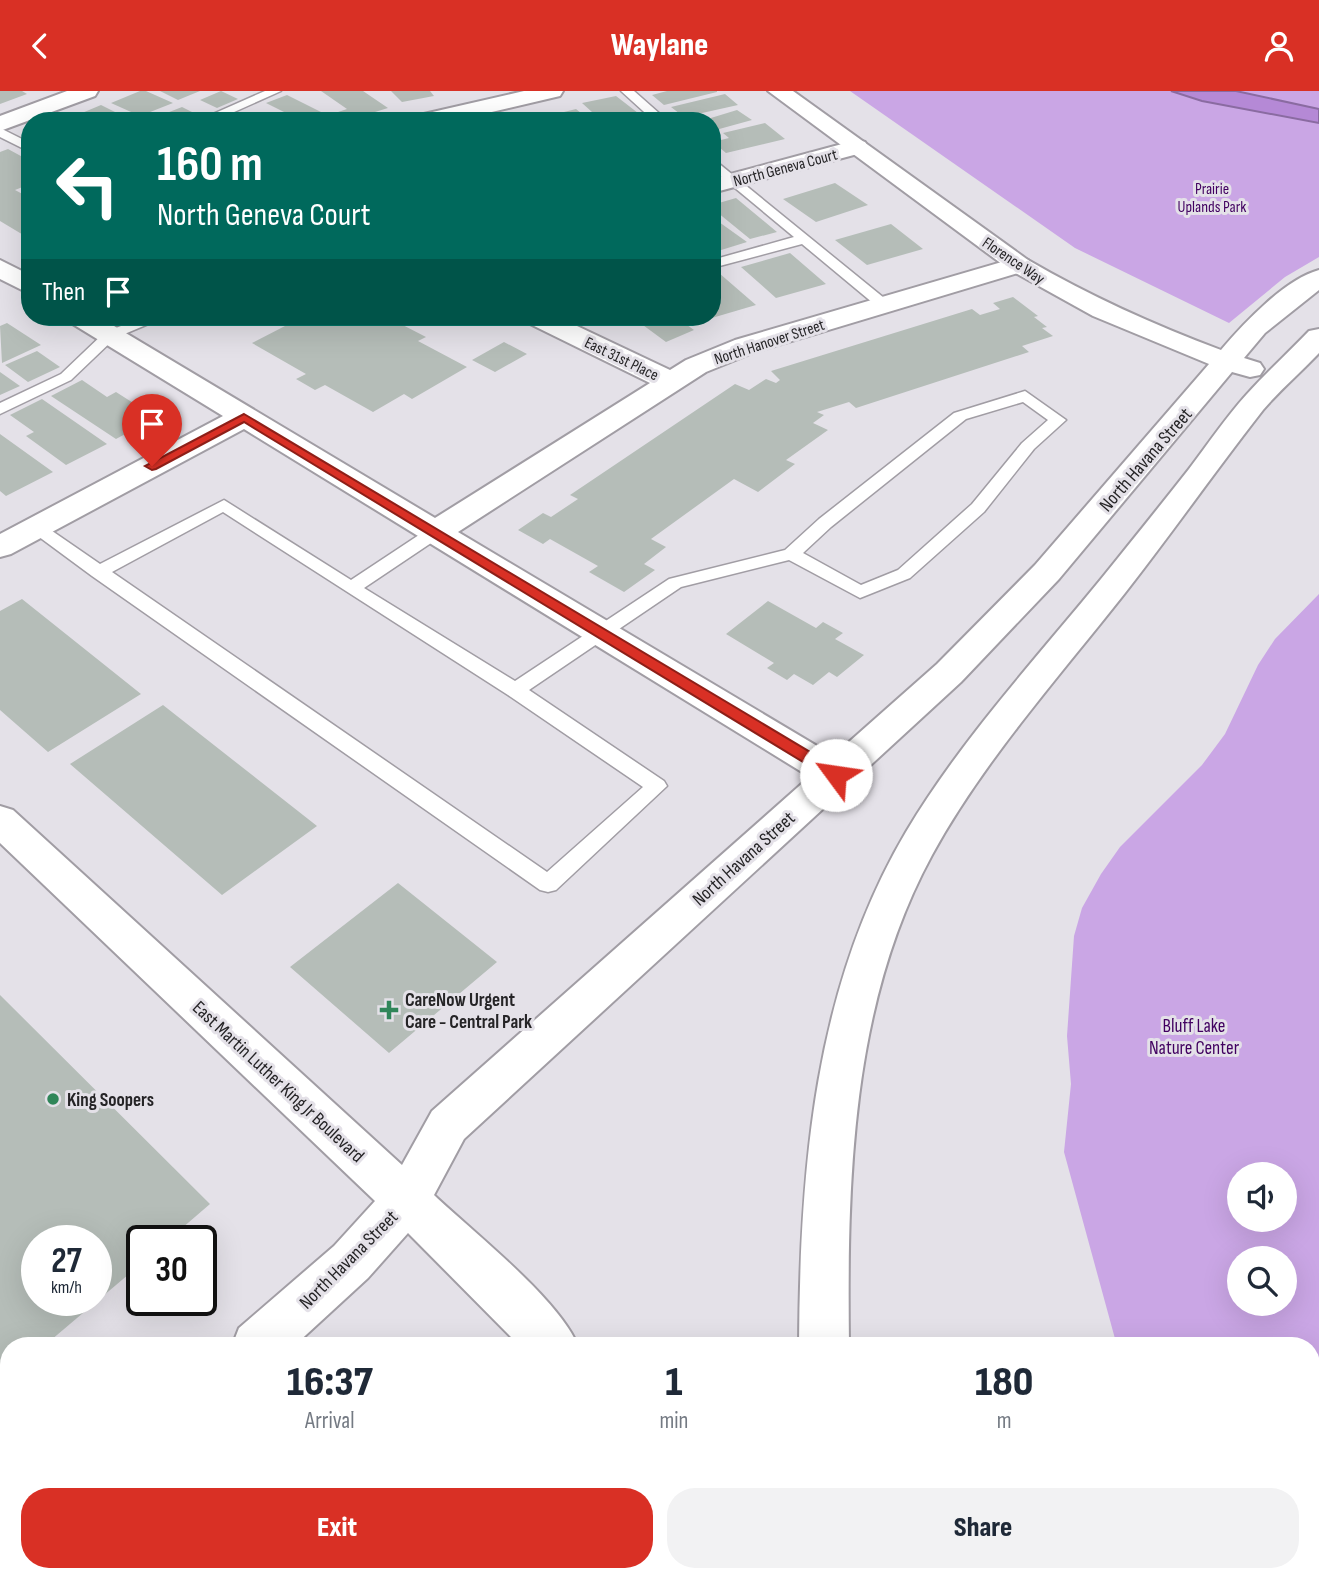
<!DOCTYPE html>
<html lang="en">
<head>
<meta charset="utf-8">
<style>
	:root { --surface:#fff; --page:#f2f2f3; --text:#1f2937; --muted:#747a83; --accent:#d93025 }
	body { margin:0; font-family:"Sofia Sans Condensed",sans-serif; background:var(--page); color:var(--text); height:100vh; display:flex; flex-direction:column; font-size:26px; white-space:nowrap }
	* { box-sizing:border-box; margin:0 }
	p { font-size:23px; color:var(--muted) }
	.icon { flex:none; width:38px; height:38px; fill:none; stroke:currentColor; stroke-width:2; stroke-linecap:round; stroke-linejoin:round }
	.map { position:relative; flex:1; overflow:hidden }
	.sheet { position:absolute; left:0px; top:1246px; width:1320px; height:245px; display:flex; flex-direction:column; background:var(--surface); border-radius:28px 28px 0 0; box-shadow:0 7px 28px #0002 }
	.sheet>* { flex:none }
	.banner { position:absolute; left:21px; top:21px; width:700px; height:214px; border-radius:28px; box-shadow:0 7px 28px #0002; background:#00695c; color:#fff; overflow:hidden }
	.controls { position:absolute; left:1227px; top:1071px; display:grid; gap:14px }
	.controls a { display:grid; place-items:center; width:70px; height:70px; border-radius:50%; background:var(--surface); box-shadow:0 7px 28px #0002; font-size:35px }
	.speed { position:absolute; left:21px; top:1134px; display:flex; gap:14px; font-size:35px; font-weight:700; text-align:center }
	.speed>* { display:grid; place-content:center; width:91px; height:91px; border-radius:50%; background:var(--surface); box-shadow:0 7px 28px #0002; line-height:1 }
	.speed small { font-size:18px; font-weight:400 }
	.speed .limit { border:4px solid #111; border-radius:10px; background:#fff; color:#111 }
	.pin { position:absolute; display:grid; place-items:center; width:60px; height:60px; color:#fff; margin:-72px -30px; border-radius:50% 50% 50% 0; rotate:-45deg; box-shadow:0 0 7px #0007 }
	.pin .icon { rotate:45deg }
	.me { position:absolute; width:77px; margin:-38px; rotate:301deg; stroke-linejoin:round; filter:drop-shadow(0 0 5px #0008) }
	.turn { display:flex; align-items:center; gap:24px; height:147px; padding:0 21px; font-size:32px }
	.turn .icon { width:91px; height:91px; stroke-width:2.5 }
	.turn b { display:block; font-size:49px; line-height:60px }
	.then { display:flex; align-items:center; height:66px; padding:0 21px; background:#0003; gap:14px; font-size:26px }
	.eta { display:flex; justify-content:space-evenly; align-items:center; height:119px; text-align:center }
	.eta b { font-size:42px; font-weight:800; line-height:49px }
	.button { display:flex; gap:14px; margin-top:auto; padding:14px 21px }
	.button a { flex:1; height:80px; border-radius:28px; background:var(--accent); color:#fff; font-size:28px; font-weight:800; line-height:80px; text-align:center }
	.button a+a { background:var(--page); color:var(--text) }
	header { display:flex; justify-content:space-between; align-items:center; height:91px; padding:0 21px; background:var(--accent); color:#fff; font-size:32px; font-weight:800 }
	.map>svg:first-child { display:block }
</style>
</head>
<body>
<header><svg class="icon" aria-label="back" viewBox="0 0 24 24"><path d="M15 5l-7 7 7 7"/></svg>Waylane<svg class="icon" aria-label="person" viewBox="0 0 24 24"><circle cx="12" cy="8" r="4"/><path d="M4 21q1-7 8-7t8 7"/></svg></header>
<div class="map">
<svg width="1319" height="1491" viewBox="0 0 1319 1491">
	<rect width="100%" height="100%" fill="#e4e1e8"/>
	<path fill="#caa6e5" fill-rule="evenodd" d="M850,0H1319V166L1285,186L1229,232L1075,157Z
		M1319,503V1491H1181L1179,1482H1311V1255H1117L1064,1061L1071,993L1067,945L1074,845L1082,817L1101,783L1120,756L1202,674L1225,643L1258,574L1275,548ZM1239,1083H1284V1129H1239ZM1239,1167H1284V1213H1239Z"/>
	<path fill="#b589d6" stroke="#8a6ba1" stroke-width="2" d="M1171,0H1236L1319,18V32L1202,10Z"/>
	<path fill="#b5bdb8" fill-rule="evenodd" d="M0,0H22L27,3L0,13Z
		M140,0H146L173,12L140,25L111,12Z
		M160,0H200L178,9Z
		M221,0L238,8L217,17L200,9Z
		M321,0H363L388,17L349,29L338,21L347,18Z
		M391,0H430L434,5L402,11Z
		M667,0H717V1L664,14L652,4Z
		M725,3L738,14L684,26L671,16Z
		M287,4L339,30H273L288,23L266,12Z
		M616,5L638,22L629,24L635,30H602L582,12Z
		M101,14L133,30H76L70,27Z
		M182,16L198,24L184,30H169L159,25Z
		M576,18L591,30H554L548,25Z
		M737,19L752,29L712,40V30H701Z
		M527,23L534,30H502L501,29Z
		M765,32L785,48L726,62L713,51L729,47L723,42Z
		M8,58L30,70V93L15,99L30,107V148L0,130V61Z
		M835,92L868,114L816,131L783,108Z
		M736,107L777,141L750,148L712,117V114Z
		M712,126L747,151L718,160L712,156Z
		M891,133L923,158L867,174L835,149Z
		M790,162L826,193L776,207L741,176Z
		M719,182L756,214L705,229L701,226H712V184Z
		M1013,206L1038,225L1034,226L1047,236L1042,237L1053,245L1022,255L1029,261L856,317L849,311L817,321L824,324L813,332L828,339L786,369L795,373L758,401L734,388L651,448L666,456L644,473L655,479L624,501L589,481L598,475L550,448L543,453L518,439L543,422L551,426L578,408L570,404L735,293L749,299L766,288L776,292L780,289L771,280L972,218L980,224L1000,218L993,212Z
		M289,226H370L385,234L393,229L426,246L418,250L467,276L412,308L404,303L373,321L325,294L315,299L296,288L306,283L252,252L285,235L278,231Z
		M632,226H676L694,239L666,251Z
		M7,232L41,254L2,272L0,235Z
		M504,251L527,263L495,281L472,269Z
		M37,260L60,276L28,291L5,274Z
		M0,281L20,295L0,304Z
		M82,289L107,306L116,301L149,322L133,330L140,335L116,348L51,305Z
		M42,308L107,353L66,374L26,345L34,341L10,324Z
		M0,343L53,381L6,405L0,400Z
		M22,508L141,603L48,661L0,619V520Z
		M768,510L816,537L823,531L843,542L835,548L864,564L837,586L829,581L813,594L794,583L787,589L767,577L774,572L726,543Z
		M163,614L317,735L222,804L70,673Z
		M398,792L497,871L389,962L290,876Z
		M0,904L210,1113L167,1150H142V1172L44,1255H9V1285L0,1293ZM37,1150H96V1209H37Z"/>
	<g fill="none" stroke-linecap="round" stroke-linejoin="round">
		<defs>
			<path id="lane" d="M265,0H281L214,30H197Z
				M621,0H634L668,30H654Z
				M0,37L30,52V61L0,46Z
				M712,67L889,211L891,214L889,217H879L802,153L712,177V169L794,146L712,78Z
				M145,226H165L115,247L71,289L0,323V312L61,283L105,241Z
				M1025,300L1066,329L1034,358L984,421L910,487L860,507L789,469L681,496L529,599L664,690L667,695L556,799L548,801L540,799L92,485L27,437L30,433H42L100,473L224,409L351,489L428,438H440L443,442L440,446L364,497L515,590L669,488L785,459L819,428L954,322ZM1023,311L1048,329L1022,352L972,413L898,479L861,494L803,462L831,436L966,328ZM223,421L508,604L643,696L547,781L112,481Z"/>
			<path id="street" d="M67,0H98L95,5L0,40V25Z
				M524,0H563L560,5L453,30H412L415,25Z
				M857,49L865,51L868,56L865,61L712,102V88Z
				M1019,166L1028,169L1032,174L1028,179L755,261L706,281L458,441L849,674L855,684L849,694L836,698L823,694L244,338L11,463L0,466V443L223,325L71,232L67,226H99L435,427L650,292L528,232L524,226H558L670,279L686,269L735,249Z
				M0,169L30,184V203L0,188Z"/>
			<path id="secondary" d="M768,0H793L1028,169C1090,205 1154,234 1221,259C1243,233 1285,188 1319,179V199L1265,242L1244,267L1260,272L1264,278L1260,284L1250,286L1232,281L1059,488L961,591L464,1048L434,1104C473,1141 559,1208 578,1255H520L408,1142L368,1187L294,1255H232L239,1237L334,1155L375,1110L0,752V715L13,719L402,1074L432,1020L937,573L1035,474L1209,273L1093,225L1010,179Z
				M1319,238V262C1301,281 1280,299 1263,319C1216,379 1172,442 1125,502C1059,586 984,669 932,764C851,912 847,1090 849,1255H799C800,1078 814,897 906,741C960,650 1034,570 1101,488C1130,452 1160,415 1189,378C1208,353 1226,326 1247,303C1267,281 1289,261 1309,240Z
				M9,1448V1482H33L30,1491H0V1451Z
				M688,1482H744L748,1491H691Z
				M821,1482H877L878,1491H822Z"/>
		</defs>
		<use href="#lane" stroke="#a19da4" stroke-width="3"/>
		<use href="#street" stroke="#a19da4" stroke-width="4"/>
		<use href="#secondary" stroke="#a19da4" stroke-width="4"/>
		<use href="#lane" fill="#fff" fill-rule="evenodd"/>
		<use href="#street" fill="#fff" fill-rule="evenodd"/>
		<use href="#secondary" fill="#fff" fill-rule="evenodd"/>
	</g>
	<path fill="#d93025" stroke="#8d1f18" stroke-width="2" d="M244,323L842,680L844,684L842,688H831L244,331L156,378L152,379L145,375Z"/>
	<g fill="#308659" stroke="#e4e1e8" stroke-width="2.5">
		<path d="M385.5 908.5h7v7h7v7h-7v7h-7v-7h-7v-7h7z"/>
		<circle cx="53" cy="1008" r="7"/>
	</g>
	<g text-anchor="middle" stroke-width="6" stroke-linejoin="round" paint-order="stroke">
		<g font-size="16" fill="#252426" stroke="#e4e1e8">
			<text transform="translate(785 76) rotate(-15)" y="6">North Geneva Court</text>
			<text transform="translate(1014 169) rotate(34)" y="6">Florence Way</text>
			<text transform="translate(769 250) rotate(-18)" y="6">North Hanover Street</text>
			<text transform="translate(622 267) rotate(26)" y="6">East 31st Place</text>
		</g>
		<g font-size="16" fill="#410060" stroke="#e4e1e8">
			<text x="1212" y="103">Prairie<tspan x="1212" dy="18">Uplands Park</tspan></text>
		</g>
		<g font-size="19" fill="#252426" stroke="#e4e1e8">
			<text transform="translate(1145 368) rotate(-49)" y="7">North Havana Street</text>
			<text transform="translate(743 767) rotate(-42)" y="7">North Havana Street</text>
			<text transform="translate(279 990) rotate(43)" y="7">East Martin Luther King Jr Boulevard</text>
			<text transform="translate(348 1168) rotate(-45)" y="7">North Havana Street</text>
		</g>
		<g font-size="19" font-weight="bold" fill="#252426" stroke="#e4e1e8" text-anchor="start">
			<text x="405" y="915">CareNow Urgent<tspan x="405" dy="22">Care - Central Park</tspan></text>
			<text x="67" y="1015">King Soopers</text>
		</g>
		<g font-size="19" fill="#410060" stroke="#e4e1e8">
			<text x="1194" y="941">Bluff Lake<tspan x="1194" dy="22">Nature Center</tspan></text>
		</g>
	</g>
</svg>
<div class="controls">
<a><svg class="icon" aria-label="sound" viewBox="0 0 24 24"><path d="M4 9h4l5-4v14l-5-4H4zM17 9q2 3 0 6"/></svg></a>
<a><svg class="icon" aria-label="search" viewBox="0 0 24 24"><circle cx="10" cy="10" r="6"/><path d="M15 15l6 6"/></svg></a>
</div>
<div class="speed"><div>27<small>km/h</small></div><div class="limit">30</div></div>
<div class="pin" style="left:152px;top:375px;background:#d93025"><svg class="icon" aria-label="arrive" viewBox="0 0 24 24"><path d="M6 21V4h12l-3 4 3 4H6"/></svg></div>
<svg class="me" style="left:836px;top:684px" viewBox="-20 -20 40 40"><circle r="19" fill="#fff"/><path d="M0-13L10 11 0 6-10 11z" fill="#d93025"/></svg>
<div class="banner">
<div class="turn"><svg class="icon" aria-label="left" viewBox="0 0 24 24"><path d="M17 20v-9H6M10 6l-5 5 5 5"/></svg><div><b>160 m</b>North Geneva Court</div></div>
<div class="then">Then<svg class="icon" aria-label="arrive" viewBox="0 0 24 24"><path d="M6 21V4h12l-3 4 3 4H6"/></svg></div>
</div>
<section class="sheet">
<div class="eta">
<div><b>16:37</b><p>Arrival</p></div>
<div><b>1</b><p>min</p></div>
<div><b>180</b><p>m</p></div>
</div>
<div class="button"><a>Exit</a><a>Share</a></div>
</section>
</div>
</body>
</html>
